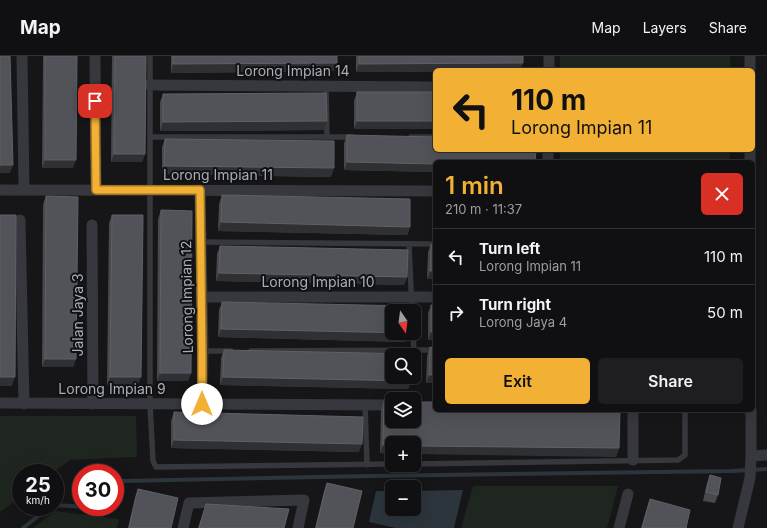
<!DOCTYPE html>
<html lang="en">
<head>
<meta charset="utf-8">
<style>
	:root { --surface:#101012; --page:#1e1e20; --text:#f1f3f6; --muted:#9c9d9f; --line:#303032; --accent:#f2b134 }
	body { margin:0; font-family:Inter,sans-serif; background:var(--page); color:var(--text); height:100vh; display:flex; flex-direction:column; font-size:15px; white-space:nowrap }
	* { box-sizing:border-box; margin:0 }
	p { font-size:13px; color:var(--muted) }
	.icon { flex:none; width:22px; height:22px; fill:none; stroke:currentColor; stroke-width:2; stroke-linecap:round; stroke-linejoin:round }
	.map { position:relative; flex:1; overflow:hidden }
	.drawer { position:absolute; left:433px; top:104px; width:322px; height:252px; display:flex; flex-direction:column; background:var(--surface); border-radius:6px; box-shadow:0 4px 16px #0002,0 0 0 1px var(--line) }
	.drawer>* { flex:none }
	.hud { position:absolute; left:433px; top:12px; width:322px; height:84px; border-radius:6px; box-shadow:0 4px 16px #0002,0 0 0 1px var(--line); background:#f2b134; color:#111; overflow:hidden }
	.needle { width:26px; rotate:166deg }
	.buttons { position:absolute; left:385px; top:248px; display:grid; gap:8px }
	.buttons a { display:grid; place-items:center; width:36px; height:36px; border-radius:6px; background:var(--surface); box-shadow:0 4px 16px #0002,0 0 0 1px var(--line); font-size:20px }
	.speed { position:absolute; left:12px; top:408px; display:flex; gap:8px; font-size:20px; font-weight:700; text-align:center }
	.speed>* { display:grid; place-content:center; width:52px; height:52px; border-radius:50%; background:var(--surface); box-shadow:0 4px 16px #0002,0 0 0 1px var(--line); line-height:1 }
	.speed small { font-size:10px; font-weight:400 }
	.speed .limit { border:6px solid #d22; background:#fff; color:#111 }
	.pin { position:absolute; display:grid; place-items:center; width:34px; height:34px; color:#fff; margin:-17px; border-radius:8px; box-shadow:0 2px 6px #0006 }
	.me { position:absolute; width:44px; margin:-22px; rotate:0deg; stroke-linejoin:round; filter:drop-shadow(0 0 3px #0008) }
	.turn { display:flex; align-items:center; gap:14px; height:84px; padding:0 12px; font-size:18px }
	.turn .icon { width:52px; height:52px; stroke-width:2.5 }
	.turn b { display:block; font-size:28px; line-height:34px }
	.round { display:grid; place-items:center; flex:none; width:42px; height:42px; border-radius:6px; background:var(--page) }
	.summary { display:flex; align-items:center; justify-content:space-between; height:68px; padding:0 12px }
	h1 { font-size:24px; font-weight:600; line-height:30px; color:var(--accent) }
	.cta { display:flex; gap:8px; margin-top:auto; padding:8px 12px }
	.cta a { flex:1; height:46px; border-radius:6px; background:var(--accent); color:#111; font-size:16px; font-weight:600; line-height:46px; text-align:center }
	.cta a+a { background:var(--page); color:var(--text) }
	ul { padding:0; list-style:none }
	li { display:flex; align-items:center; gap:12px; height:56px; padding:0 12px; border-top:1px solid var(--line) }
	li div { flex:1 }
	li b { display:block; font-size:15px }
	li em { font-style:normal }
	header { display:flex; align-items:center; gap:24px; box-sizing:border-box; height:56px; padding:0 20px; background:var(--surface); border-bottom:1px solid var(--line) }
	header strong { font-size:19px }
	nav { display:flex; gap:22px; margin-inline-start:auto; font-size:14px }
	.map>svg:first-child { display:block }
</style>
</head>
<body>
<header>
<strong>Map</strong>
<nav><a>Map</a><a>Layers</a><a>Share</a></nav>
</header>
<div class="map">
<svg width="767" height="472" viewBox="0 0 767 472">
	<rect width="100%" height="100%" fill="#161618"/>
	<path fill="#1e261f" d="M560,0H730V14H560Z
		M560,94H730V106H560Z
		M0,360H136L137,401L70,404L52,417H21V441L0,456Z
		M473,430H618L607,472H461Z
		M55,455L119,463L117,472H33Z"/>
	<path fill="#2c353c" d="M463,434L454,472H396L369,466L376,435H392V453H414V435Z"/>
	<g fill="none" stroke-linecap="round" stroke-linejoin="round">
		<path stroke="#2c353c" stroke-width="4" d="M115,429L123,425L370,420L732,415L767,413
			M55,449L86,451
			M23,472L42,457L51,451"/>
		<path stroke="#37383d" stroke-width="5.5" d="M150,0V348L153,405L156,411L392,408
			M326,30L327,81
			M150,81H353
			M411,81H435
			M201,186L435,188
			M409,188L412,255
			M413,277L415,318
			M203,295H231
			M251,295L435,294
			M365,349L367,409
			M414,408L678,404L685,399V354"/>
		<path stroke="#37383d" stroke-width="11" d="M22,0L24,134
			M95,0L96,134
			M750,0V14
			M549,14V0
			M150,29L435,31
			M750,94V106
			M548,106V94
			M0,134L435,135
			M200,134L203,295L202,348
			M20,164L24,348
			M92,169L93,348
			M202,241H435
			M0,347L392,349
			M751,400L767,399
			M633,404V354
			M183,472L189,447L304,444L298,472
			M619,472L628,438
			M738,472L750,422L751,400V354"/>
	</g>
	<path fill="#47494d" d="M43,0H77L73,112H42Z
		M112,0H146L145,98L142,106H111Z
		M171,0H337V7L334,15L171,17Z
		M356,0H523V7L520,14H435L356,16Z
		M357,36H435V73H354V45Z
		M163,38L324,74L160,75V46Z
		M347,79L435,106V116L344,114V87Z
		M165,83L331,121L162,118V91Z
		M222,139L410,171L407,179L218,175L219,148Z
		M46,140L76,303L73,311H42L43,148Z
		M435,147V177H433L434,150Z
		M161,154L191,317L188,325H157L158,163Z
		M112,159L138,329H107L109,167Z
		M431,188H435V223H427L428,196Z
		M220,190L407,221L404,229L216,225L217,198Z
		M222,246L406,286L218,281L219,254Z
		M431,249H435V284H428V257Z
		M430,291L435,327H426L427,300Z
		M224,294L411,325L408,333L220,329L221,302Z
		M384,345L619,392L616,401L392,387V398L380,397L381,353Z
		M174,356L359,396L171,392V365Z
		M710,419L718,439L715,447L703,445L707,427Z
		M327,427L353,472H315L324,435Z
		M138,433L171,472H128L135,441Z
		M650,443L686,472H641L647,452Z
		M206,448L284,472H198Z"/>
	<path fill="#2f3033" d="M337,7L334,15L171,17L173,8Z
		M523,7L520,14H435V16H356L359,8Z
		M327,65L324,74L160,75L163,66Z
		M357,65H435V73H354Z
		M114,98H145L142,106H111Z
		M45,104H76L73,112H42Z
		M347,106L435,108V116L344,114Z
		M0,109H13L10,117H0Z
		M164,110L334,112L331,121L162,118Z
		M221,166L410,171L407,179L218,175Z
		M435,172V177H433Z
		M430,215H435V223H427Z
		M219,217L407,221L404,229L216,225Z
		M221,273L409,277L406,286L218,281Z
		M431,276H435V284H428Z
		M45,303H76L73,311H42Z
		M160,317H191L188,325H157Z
		M429,319H435V327H426Z
		M0,321H15L12,330H0Z
		M110,321H141L138,329H107Z
		M223,321L411,325L408,333L220,329Z
		M174,384L362,388L359,396L171,392Z
		M383,389H392V398L380,397Z
		M414,390L619,392L616,401L414,398Z"/>
	<path fill="#525359" stroke="#5f6168" d="M0,0H10L13,109H0Z
		M45,0H77L76,104H45Z
		M115,0H146L145,98H114Z
		M173,0H337V7L173,8Z
		M359,0H523V7L359,8Z
		M357,36H435V65H357Z
		M326,37L327,65L163,66V38Z
		M347,79L435,81V94H536L535,106H435V108L347,106Z
		M165,83L334,85V112L164,110Z
		M222,139L410,143V171L221,166Z
		M46,140L78,141L76,303H45Z
		M161,154L192,155L191,317H160Z
		M0,159H16L15,321H0Z
		M112,159H143L141,321H110Z
		M431,188H435V215H430Z
		M220,190L408,194L407,221L219,217Z
		M222,246L410,250V255H392V277H409L221,273Z
		M431,249H435V276H431Z
		M430,291L435,292V319H429Z
		M224,294L412,298V299H392V321H412L411,325L223,321Z
		M384,345H392V365H414V346H435V354H620L619,392L414,390V387H392V389H383Z
		M174,356L363,361L362,388L174,384Z
		M710,419L721,422L718,439L706,436Z
		M327,427L362,435L353,472H316Z
		M138,433L178,442L171,472H129Z
		M650,443L690,454L686,472H642Z
		M206,448L289,453L284,472H199Z"/>
	<g fill="none" stroke-linecap="round" stroke-linejoin="round">
		<defs>
			<path id="route" d="M95,45L96,134H200L202,295V348"/>
		</defs>
		<use href="#route" stroke="#9d7322" stroke-width="10"/>
		<use href="#route" stroke="#f2b134" stroke-width="7"/>
	</g>
	<g text-anchor="middle" stroke-width="4" stroke-linejoin="round" paint-order="stroke">
		<g font-size="14" fill="#a8adb8" stroke="#111113">
			<text x="293" y="20">Lorong Impian 14</text>
			<text x="218" y="124">Lorong Impian 11</text>
			<text x="318" y="231">Lorong Impian 10</text>
			<text transform="translate(187 241) rotate(-91)" y="5">Lorong Impian 12</text>
			<text transform="translate(78 259) rotate(-90)" y="5">Jalan Jaya 3</text>
			<text x="112" y="338">Lorong Impian 9</text>
		</g>
	</g>
</svg>
<div class="buttons">
<a><svg class="needle" viewBox="-14 -14 28 28"><path d="M0-13l5 13h-10z" fill="#e53935"/><path d="M0 13l5-13h-10z" fill="#9c9d9f"/></svg></a>
<a><svg class="icon" aria-label="search" viewBox="0 0 24 24"><circle cx="10" cy="10" r="6"/><path d="M15 15l6 6"/></svg></a>
<a><svg class="icon" aria-label="layers" viewBox="0 0 24 24"><path d="M12 4l9 5-9 5-9-5zM3 14l9 5 9-5"/></svg></a>
<a>+</a>
<a>−</a>
</div>
<div class="speed"><div>25<small>km/h</small></div><div class="limit">30</div></div>
<div class="pin" style="left:95px;top:45px;background:#d93025"><svg class="icon" aria-label="arrive" viewBox="0 0 24 24"><path d="M6 21V4h12l-3 4 3 4H6"/></svg></div>
<svg class="me" style="left:202px;top:348px" viewBox="-20 -20 40 40"><circle r="19" fill="#fff"/><path d="M0-13L10 11 0 6-10 11z" fill="#f2b134"/></svg>
<div class="hud">
<div class="turn"><svg class="icon" aria-label="left" viewBox="0 0 24 24"><path d="M17 20v-9H6M10 6l-5 5 5 5"/></svg><div><b>110 m</b>Lorong Impian 11</div></div>
</div>
<section class="drawer">
<div class="summary"><div><h1>1 min</h1><p>210 m · 11:37</p></div><a class="round" style="background:#d93025;color:#fff"><svg class="icon" aria-label="close" viewBox="0 0 24 24"><path d="M6 6l12 12M18 6L6 18"/></svg></a></div>
<ul>
<li><svg class="icon" aria-label="left" viewBox="0 0 24 24"><path d="M17 20v-9H6M10 6l-5 5 5 5"/></svg><div><b>Turn left</b><p>Lorong Impian 11</p></div><em>110 m</em></li>
<li><svg class="icon" aria-label="right" viewBox="0 0 24 24"><path d="M7 20v-9h11M14 6l5 5-5 5"/></svg><div><b>Turn right</b><p>Lorong Jaya 4</p></div><em>50 m</em></li>
</ul>
<div class="cta"><a>Exit</a><a>Share</a></div>
</section>
</div>
</body>
</html>
